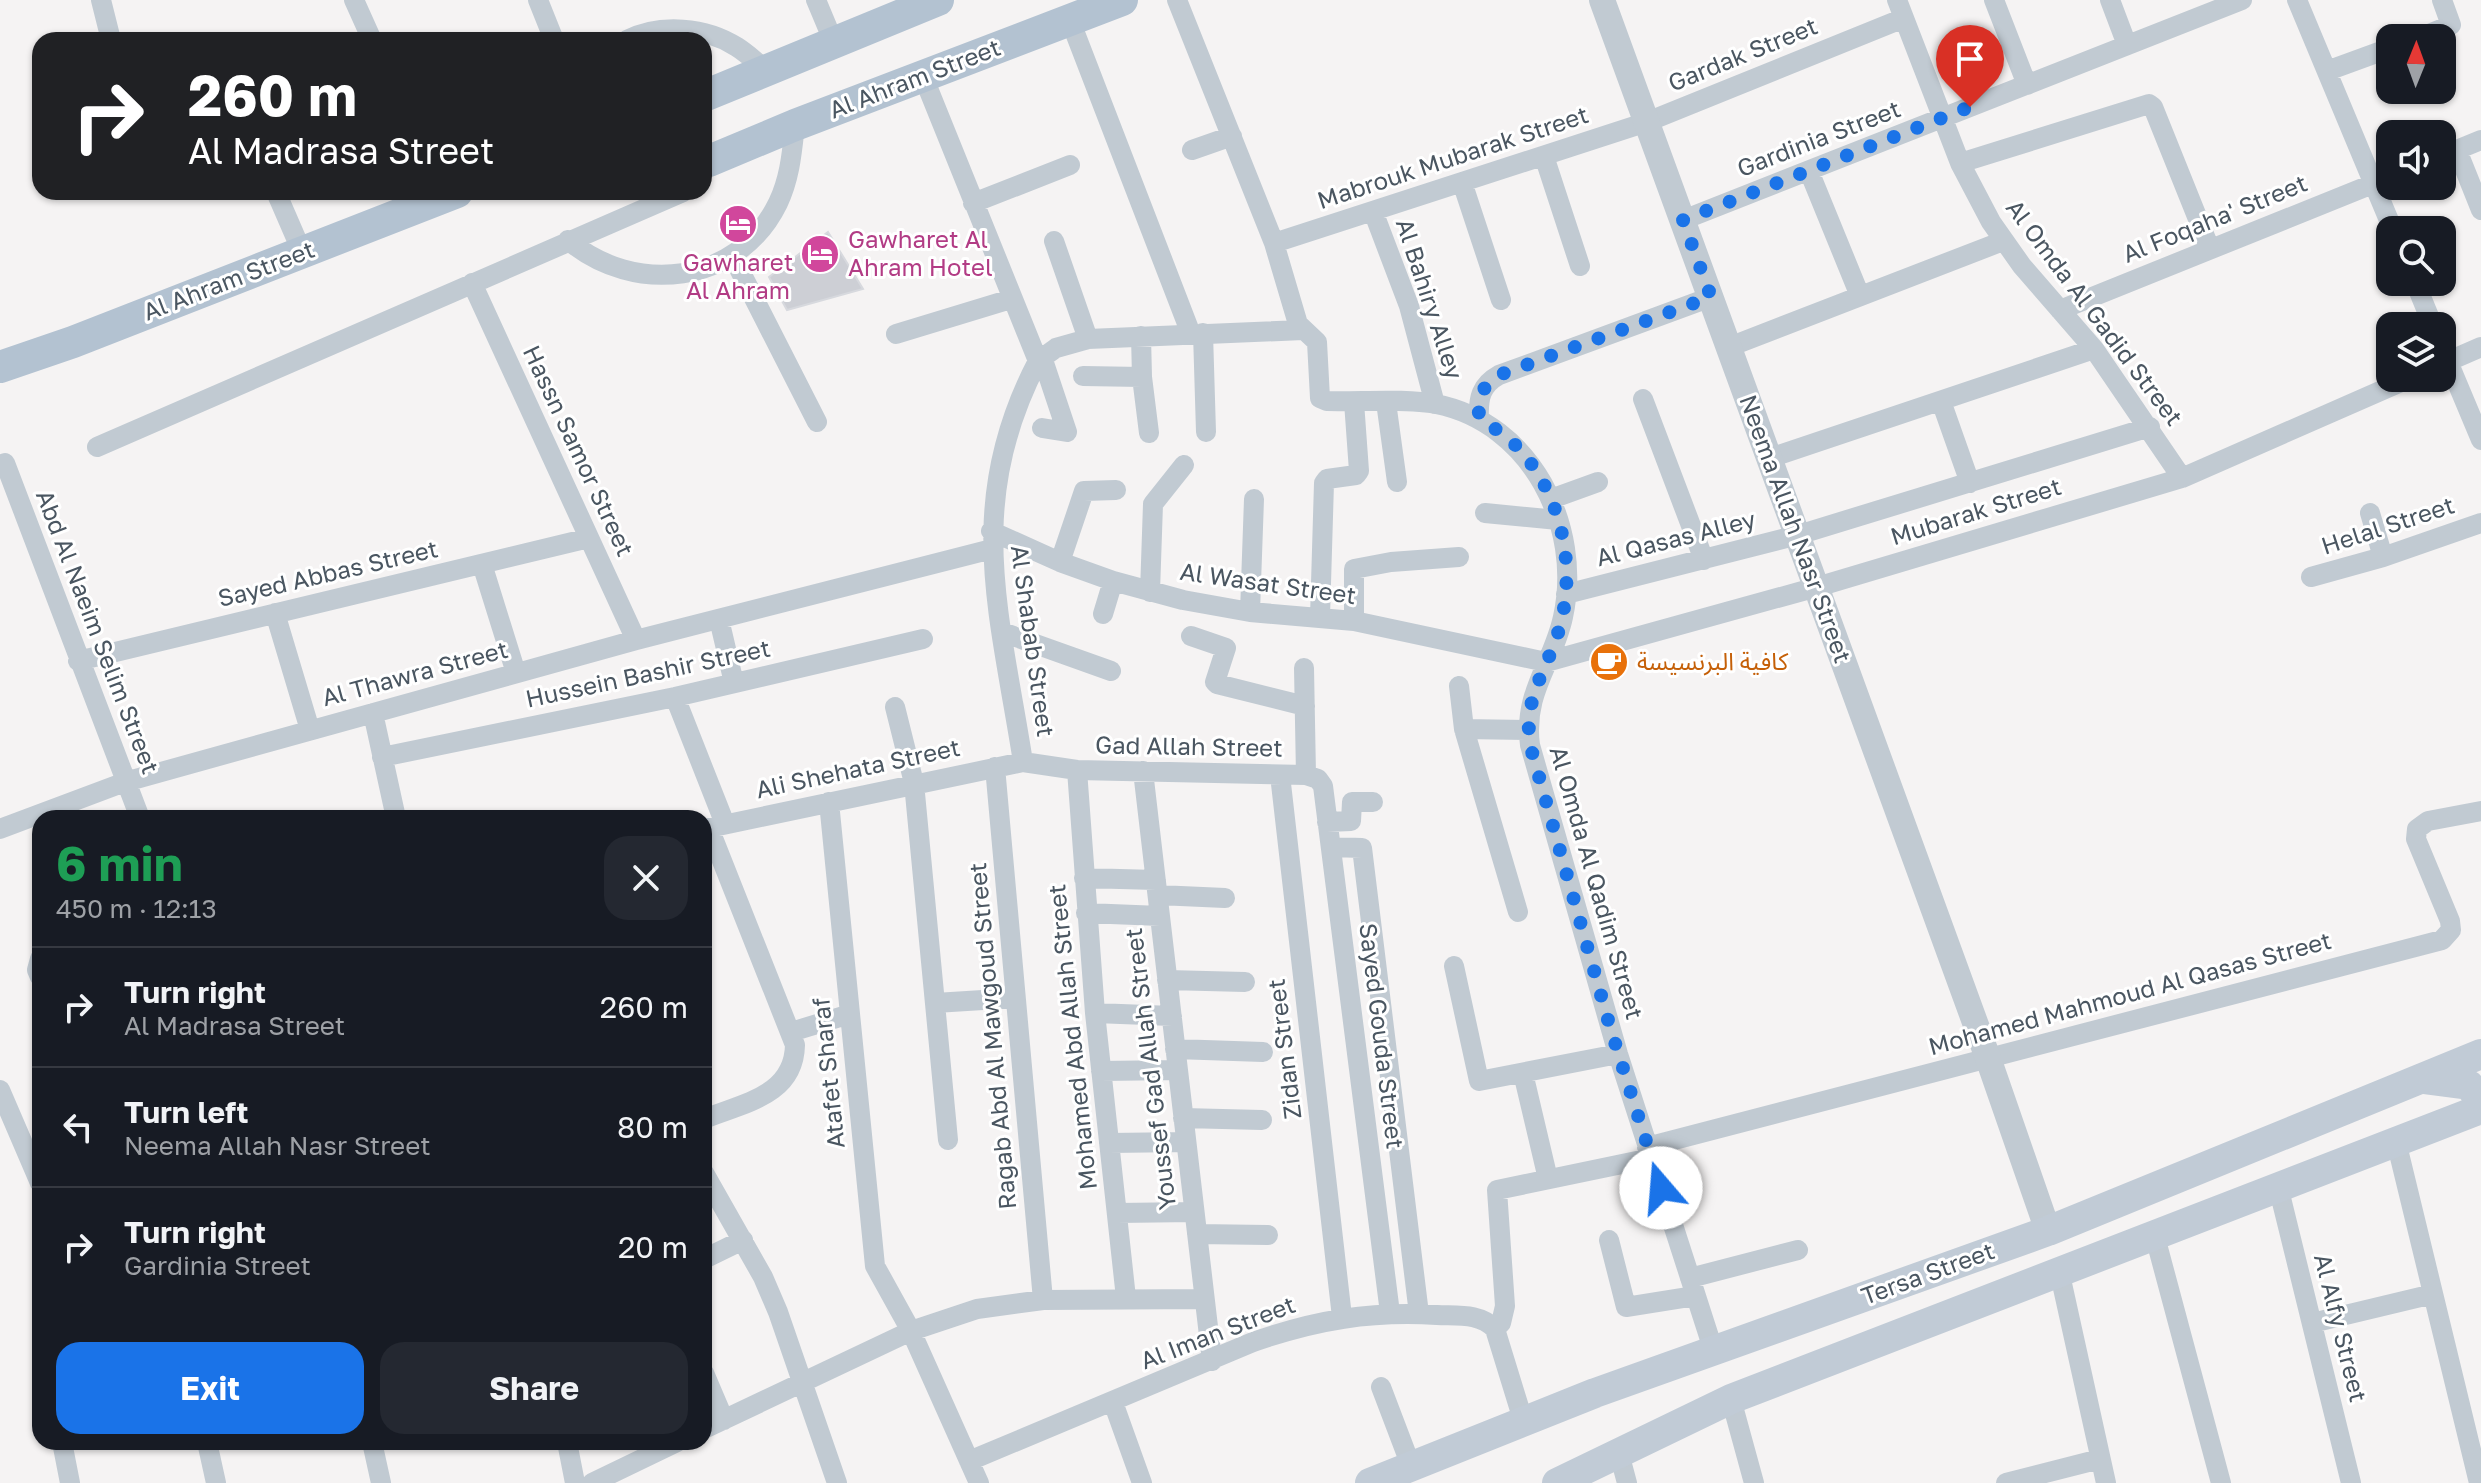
<!DOCTYPE html>
<html lang="en">
<head>
<meta charset="utf-8">
<style>
	:root { --surface:#171b24; --page:#242831; --text:#f1f3f6; --muted:#9ea1a6; --line:#363941; --accent:#1a73e8 }
	body { margin:0; font-family:"Golos Text","Noto Sans Arabic",sans-serif; background:var(--page); color:var(--text); height:100vh; display:flex; flex-direction:column; font-size:30px; white-space:nowrap }
	* { box-sizing:border-box; margin:0 }
	p { font-size:26px; color:var(--muted) }
	.icon { flex:none; width:44px; height:44px; fill:none; stroke:currentColor; stroke-width:2; stroke-linecap:round; stroke-linejoin:round }
	.map { position:relative; flex:1; overflow:hidden }
	.drawer { position:absolute; left:32px; top:810px; width:680px; height:640px; display:flex; flex-direction:column; background:var(--surface); border-radius:24px; box-shadow:0 2px 6px #0004 }
	.drawer>* { flex:none }
	.top-card { position:absolute; left:32px; top:32px; width:680px; height:168px; border-radius:24px; box-shadow:0 2px 6px #0004; background:#202124; color:#fff; overflow:hidden }
	.needle { width:52px; rotate:1deg }
	.fabs { position:absolute; left:2376px; top:24px; display:grid; gap:16px }
	.fabs a { display:grid; place-items:center; width:80px; height:80px; border-radius:16px; background:var(--surface); box-shadow:0 2px 6px #0004; font-size:40px }
	.pin { position:absolute; display:grid; place-items:center; width:68px; height:68px; color:#fff; margin:-82px -34px; border-radius:50% 50% 50% 0; rotate:-45deg; box-shadow:0 0 8px #0007 }
	.pin .icon { rotate:45deg }
	.me { position:absolute; width:88px; margin:-44px; rotate:342deg; stroke-linejoin:round; filter:drop-shadow(0 0 6px #0008) }
	.turn { display:flex; align-items:center; gap:28px; height:168px; padding:0 24px; font-size:36px }
	.turn .icon { width:104px; height:104px; stroke-width:2.5 }
	.turn b { display:block; font-size:56px; line-height:68px }
	.round { display:grid; place-items:center; flex:none; width:84px; height:84px; border-radius:24px; background:var(--page) }
	.headline { display:flex; align-items:center; justify-content:space-between; height:136px; padding:0 24px }
	h1 { font-size:48px; font-weight:700; line-height:60px; color:#1e9e55 }
	.primary-button { display:flex; gap:16px; margin-top:auto; padding:16px 24px }
	.primary-button a { flex:1; height:92px; border-radius:24px; background:var(--accent); color:#fff; font-size:32px; font-weight:700; line-height:92px; text-align:center }
	.primary-button a+a { background:var(--page); color:var(--text) }
	ul { padding:0; list-style:none }
	li { display:flex; align-items:center; gap:24px; height:120px; padding:0 24px; border-top:2px solid var(--line) }
	li div { flex:1 }
	li b { display:block; font-size:30px }
	li em { font-style:normal }
	.map>svg:first-child { display:block }
</style>
</head>
<body>
<div class="map">
<svg width="2481" height="1483" viewBox="0 0 2481 1483">
	<rect width="100%" height="100%" fill="#f5f3f3"/>
	<path fill="#cdcfd5" stroke="#d7d9de" stroke-width="2" d="M828,232L863,289L787,310L769,277Z"/>
	<g fill="none" stroke-linecap="round" stroke-linejoin="round">
		<path stroke="#c1cad2" stroke-width="20" d="M101,0L111,40
			M354,0L372,40
			M538,0L554,40
			M816,0L834,43
			M1177,0L1274,243L1298,324L1317,342L1320,398L1327,401C1359,402 1405,398 1436,404C1531,423 1583,526 1563,617C1553,664 1523,692 1530,745L1618,1054L1714,1352
			M1897,0L1960,163L1991,222L2022,266L2094,349L2182,478
			M1994,0L2027,85
			M2110,0L2127,45
			M2297,0L2393,230
			M1070,20L1191,334
			M2419,38L2451,25L2442,0
			M627,40C660,23 706,27 737,47C748,54 757,63 768,71
			M2327,71L2390,48
			M923,76L1038,361C963,503 1000,614 1023,762
			M1192,150L1232,136
			M2457,150L2481,210
			M1544,156L1580,266
			M2442,156L2481,140
			M1960,163L2149,104L2153,107L2210,249
			M1809,171L1860,296
			M1462,182L1501,300
			M276,192L302,252
			M973,203L1070,165
			M1373,211L1409,306L1435,404
			M1683,220L2242,0
			M568,240C634,296 738,285 778,203C790,178 792,152 795,125
			M1054,241L1088,339
			M1274,243L1647,122L1904,18
			M732,255L817,422
			M2415,282L2433,326
			M472,283L636,640
			M2060,310L2390,177
			M1203,333L1206,432
			M896,334L1011,299
			M1141,336L1142,377L1149,433
			M1729,347L2003,241
			M2442,347L2481,440
			M1042,357L1067,432L1042,428
			M1038,361L1056,348L1088,339L1303,330
			M2442,364L2481,347
			M1083,376L1142,377
			M1643,399L1704,560
			M1941,401L1970,483
			M1386,402L1397,482
			M1479,418C1478,398 1481,385 1499,375L1711,297
			M97,447L683,192
			M1770,458L2094,349
			M5,463L140,818
			M1551,499L1598,482
			M1485,513L1558,520
			M2370,513L2383,557
			M991,531L1060,562L1113,581L1183,600L1250,612L1354,621L1546,662L1817,587L2182,478L2410,378
			M1060,562L1084,491L1116,490
			M482,564L516,673
			M2311,577L2383,557L2481,523
			M1150,592L1153,504L1184,465
			M1566,594L1798,535L2150,427
			M1250,612L1254,499
			M275,613L310,730
			M1103,614L1113,581
			M1320,617L1324,483L1327,479L1356,475L1359,471L1354,402
			M719,619L734,683
			M1354,621V569L1391,562L1459,557
			M1002,632L1111,671
			M1191,636L1226,648L1215,682L1217,684L1305,706
			M78,661L589,538
			M1304,668L1306,775
			M1459,686L1464,729L1518,912
			M675,697L725,824
			M895,707L914,783L948,1140
			M373,713L396,818
			M1464,729L1528,730
			M382,757L675,697L923,639
			M995,767L1043,1300
			M1077,770L1095,1013L1126,1298
			M1143,771L1212,1361
			M1280,775L1342,1317
			M829,802L875,1266L911,1331L979,1483
			M1327,822L1351,821L1352,802H1373
			M0,829L125,782L636,640L992,549
			M704,829L1023,762L1077,770L1306,775L1318,779L1323,786L1390,1313
			M1331,847L1362,848L1419,1314
			M1084,878L1156,880
			M1158,895L1225,898
			M1086,913L1160,916
			M40,959L37,970L40,977
			M1454,966L1479,1081L1618,1054
			M1167,980L1245,982
			M935,1003L1015,998
			M1095,1013L1172,1016
			M791,1032L850,1014
			M1175,1049L1263,1052
			M1101,1071L1178,1070
			M1523,1073L1548,1179
			M0,1090L40,1183
			M1183,1118L1262,1120
			M704,1119C743,1103 794,1096 795,1045L709,828
			M2396,1141L2479,1483
			M1109,1143L1186,1142
			M1647,1147L2442,940L2451,930L2450,921L2416,839L2417,829L2428,821L2481,811
			M704,1173L763,1277L778,1312L837,1483
			M2278,1186L2351,1483
			M1117,1213L1194,1212
			M2154,1233L2221,1483
			M1197,1234L1268,1235
			M1609,1240L1626,1307L1695,1296
			M704,1259L743,1240
			M2059,1270L2106,1483
			M1690,1278L1798,1250
			M2312,1323L2433,1294
			M1495,1329L1501,1323L1505,1306L1497,1190L1651,1158
			M704,1373L724,1420
			M1381,1387L1411,1466
			M1731,1399L1754,1483
			M1113,1402L1142,1483
			M704,1429L911,1331L977,1309L1043,1300L1204,1299
			M62,1442L70,1483
			M207,1442L216,1483
			M372,1442L381,1483
			M567,1442L575,1483
			M1619,1453L1627,1483
			M969,1461L1253,1342C1316,1320 1370,1311 1437,1315C1458,1316 1480,1313 1495,1329L1523,1420
			M592,1483L677,1442
			M2006,1483L2100,1459"/>
		<path stroke="#c1cad2" stroke-width="26" d="M1602,0L1988,1058L2048,1231"/>
		<path stroke="#c1cbd6" stroke-width="30" d="M2423,1079L2469,1085L2477,1096V1110
			M1370,1483L1595,1393L2048,1231L2481,1054
			M1557,1483L1731,1399L2481,1109"/>
		<path stroke="#b3c2d1" stroke-width="32" d="M704,96L938,0
			M709,161L795,125L1122,0
			M0,367L73,342L457,192"/>
	</g>
	<g fill="none" stroke-linecap="round" stroke-linejoin="round">
		<path stroke="#1a73e8" stroke-width="14" stroke-dasharray="0 25.2" d="M1661,1188L1610,1027L1530,745C1524,700 1542,678 1556,639C1578,577 1565,502 1522,452C1510,438 1494,428 1479,418C1478,398 1482,385 1499,375L1711,297L1683,220L1970,107"/>
	</g>
	<defs>
		<symbol id="hotel-disc" viewBox="-11 -11 22 22"><circle r="9.5" fill="#d1479c" stroke="#fff"/><path d="M-6-4.5h1.5V1H6V5H4.5V3h-9V5H-6ZM-4 0a1.8 1.8 0 1 1 3.6 0ZM.5 0V-2.5h3Q6-2.5 6 0Z" fill="#fff"/></symbol>
		<symbol id="cafe-disc" viewBox="-11 -11 22 22"><circle r="9.5" fill="#e8710a" stroke="#fff"/><path d="M-5.5-4.5H6V0H3Q3 3.5 0 3.5H-2.5Q-5.5 3.5-5.5 0ZM3-3.2v2h1.7v-2ZM-6 4.5H4V6H-6Z" fill="#fff"/></symbol>
	</defs>
	<g fill-rule="evenodd">
		<use href="#hotel-disc" x="716" y="202" width="44" height="44"/>
		<use href="#hotel-disc" x="798" y="232" width="44" height="44"/>
		<use href="#cafe-disc" x="1587" y="640" width="44" height="44"/>
	</g>
	<g text-anchor="middle" stroke-width="6" stroke-linejoin="round" paint-order="stroke">
		<g font-size="24" fill="#4a5661" stroke="#fff">
			<text transform="translate(1743 55) rotate(-22)" y="8">Gardak Street</text>
			<text transform="translate(915 79) rotate(-21)" y="8">Al Ahram Street</text>
			<text transform="translate(1819 139) rotate(-21)" y="8">Gardinia Street</text>
			<text transform="translate(1453 158) rotate(-18)" y="8">Mabrouk Mubarak Street</text>
			<text transform="translate(2215 219) rotate(-22)" y="8">Al Foqaha' Street</text>
			<text transform="translate(229 281) rotate(-21)" y="8">Al Ahram Street</text>
			<text transform="translate(1429 299) rotate(72)" y="8">Al Bahiry Alley</text>
			<text transform="translate(2094 313) rotate(53)" y="8">Al Omda Al Gadid Street</text>
			<text transform="translate(578 451) rotate(65)" y="8">Hassn Samor Street</text>
			<text transform="translate(1976 512) rotate(-17)" y="8">Mubarak Street</text>
			<text transform="translate(2388 526) rotate(-18)" y="8">Helal Street</text>
			<text transform="translate(1795 529) rotate(70)" y="8">Neema Allah Nasr Street</text>
			<text transform="translate(1676 539) rotate(-14)" y="8">Al Qasas Alley</text>
			<text transform="translate(328 574) rotate(-13)" y="8">Sayed Abbas Street</text>
			<text transform="translate(1268 584) rotate(8)" y="8">Al Wasat Street</text>
			<text transform="translate(97 632) rotate(69)" y="8">Abd Al Naeim Selim Street</text>
			<text transform="translate(1032 641) rotate(82)" y="8">Al Shabab Street</text>
			<text transform="translate(415 674) rotate(-15)" y="8">Al Thawra Street</text>
			<text transform="translate(648 674) rotate(-12)" y="8">Hussein Bashir Street</text>
			<text transform="translate(1189 747) rotate(1)" y="8">Gad Allah Street</text>
			<text transform="translate(858 769) rotate(-12)" y="8">Ali Shehata Street</text>
			<text transform="translate(1596 883) rotate(74)" y="8">Al Omda Al Qadim Street</text>
			<text transform="translate(2130 994) rotate(-15)" y="8">Mohamed Mahmoud Al Qasas Street</text>
			<text transform="translate(993 1036) rotate(-95)" y="8">Ragab Abd Al Mawgoud Street</text>
			<text transform="translate(1381 1036) rotate(83)" y="8">Sayed Gouda Street</text>
			<text transform="translate(1073 1037) rotate(-96)" y="8">Mohamed Abd Allah Street</text>
			<text transform="translate(1285 1049) rotate(-97)" y="8">Zidan Street</text>
			<text transform="translate(1151 1069) rotate(-97)" y="8">Youssef Gad Allah Street</text>
			<text transform="translate(829 1073) rotate(-96)" y="8">Atafet Sharaf</text>
			<text transform="translate(1928 1274) rotate(-20)" y="8">Tersa Street</text>
			<text transform="translate(2340 1328) rotate(76)" y="8">Al Alfy Street</text>
			<text transform="translate(1218 1333) rotate(-21)" y="8">Al Iman Street</text>
		</g>
		<g font-size="24" fill="#b23c85" stroke="#fff" text-anchor="start">
			<text x="848" y="248">Gawharet Al<tspan x="848" dy="28">Ahram Hotel</tspan></text>
			<text x="738" y="271" text-anchor="middle">Gawharet<tspan x="738" dy="28">Al Ahram</tspan></text>
		</g>
		<g font-size="24" fill="#c56008" stroke="#fff" text-anchor="start">
			<text x="1637" y="670">كافية البرنسيسة</text>
		</g>
	</g>
</svg>
<div class="fabs">
<a><svg class="needle" viewBox="-14 -14 28 28"><path d="M0-13l5 13h-10z" fill="#e53935"/><path d="M0 13l5-13h-10z" fill="#9ea1a6"/></svg></a>
<a><svg class="icon" aria-label="sound" viewBox="0 0 24 24"><path d="M4 9h4l5-4v14l-5-4H4zM17 9q2 3 0 6"/></svg></a>
<a><svg class="icon" aria-label="search" viewBox="0 0 24 24"><circle cx="10" cy="10" r="6"/><path d="M15 15l6 6"/></svg></a>
<a><svg class="icon" aria-label="layers" viewBox="0 0 24 24"><path d="M12 4l9 5-9 5-9-5zM3 14l9 5 9-5"/></svg></a>
</div>
<div class="pin" style="left:1970px;top:107px;background:#d93025"><svg class="icon" aria-label="arrive" viewBox="0 0 24 24"><path d="M6 21V4h12l-3 4 3 4H6"/></svg></div>
<svg class="me" style="left:1661px;top:1188px" viewBox="-20 -20 40 40"><circle r="19" fill="#fff"/><path d="M0-13L10 11 0 6-10 11z" fill="#1a73e8"/></svg>
<div class="top-card">
<div class="turn"><svg class="icon" aria-label="right" viewBox="0 0 24 24"><path d="M7 20v-9h11M14 6l5 5-5 5"/></svg><div><b>260 m</b>Al Madrasa Street</div></div>
</div>
<section class="drawer">
<div class="headline"><div><h1>6 min</h1><p>450 m · 12:13</p></div><a class="round"><svg class="icon" aria-label="close" viewBox="0 0 24 24"><path d="M6 6l12 12M18 6L6 18"/></svg></a></div>
<ul>
<li><svg class="icon" aria-label="right" viewBox="0 0 24 24"><path d="M7 20v-9h11M14 6l5 5-5 5"/></svg><div><b>Turn right</b><p>Al Madrasa Street</p></div><em>260 m</em></li>
<li><svg class="icon" aria-label="left" viewBox="0 0 24 24"><path d="M17 20v-9H6M10 6l-5 5 5 5"/></svg><div><b>Turn left</b><p>Neema Allah Nasr Street</p></div><em>80 m</em></li>
<li><svg class="icon" aria-label="right" viewBox="0 0 24 24"><path d="M7 20v-9h11M14 6l5 5-5 5"/></svg><div><b>Turn right</b><p>Gardinia Street</p></div><em>20 m</em></li>
</ul>
<div class="primary-button"><a>Exit</a><a>Share</a></div>
</section>
</div>
</body>
</html>
